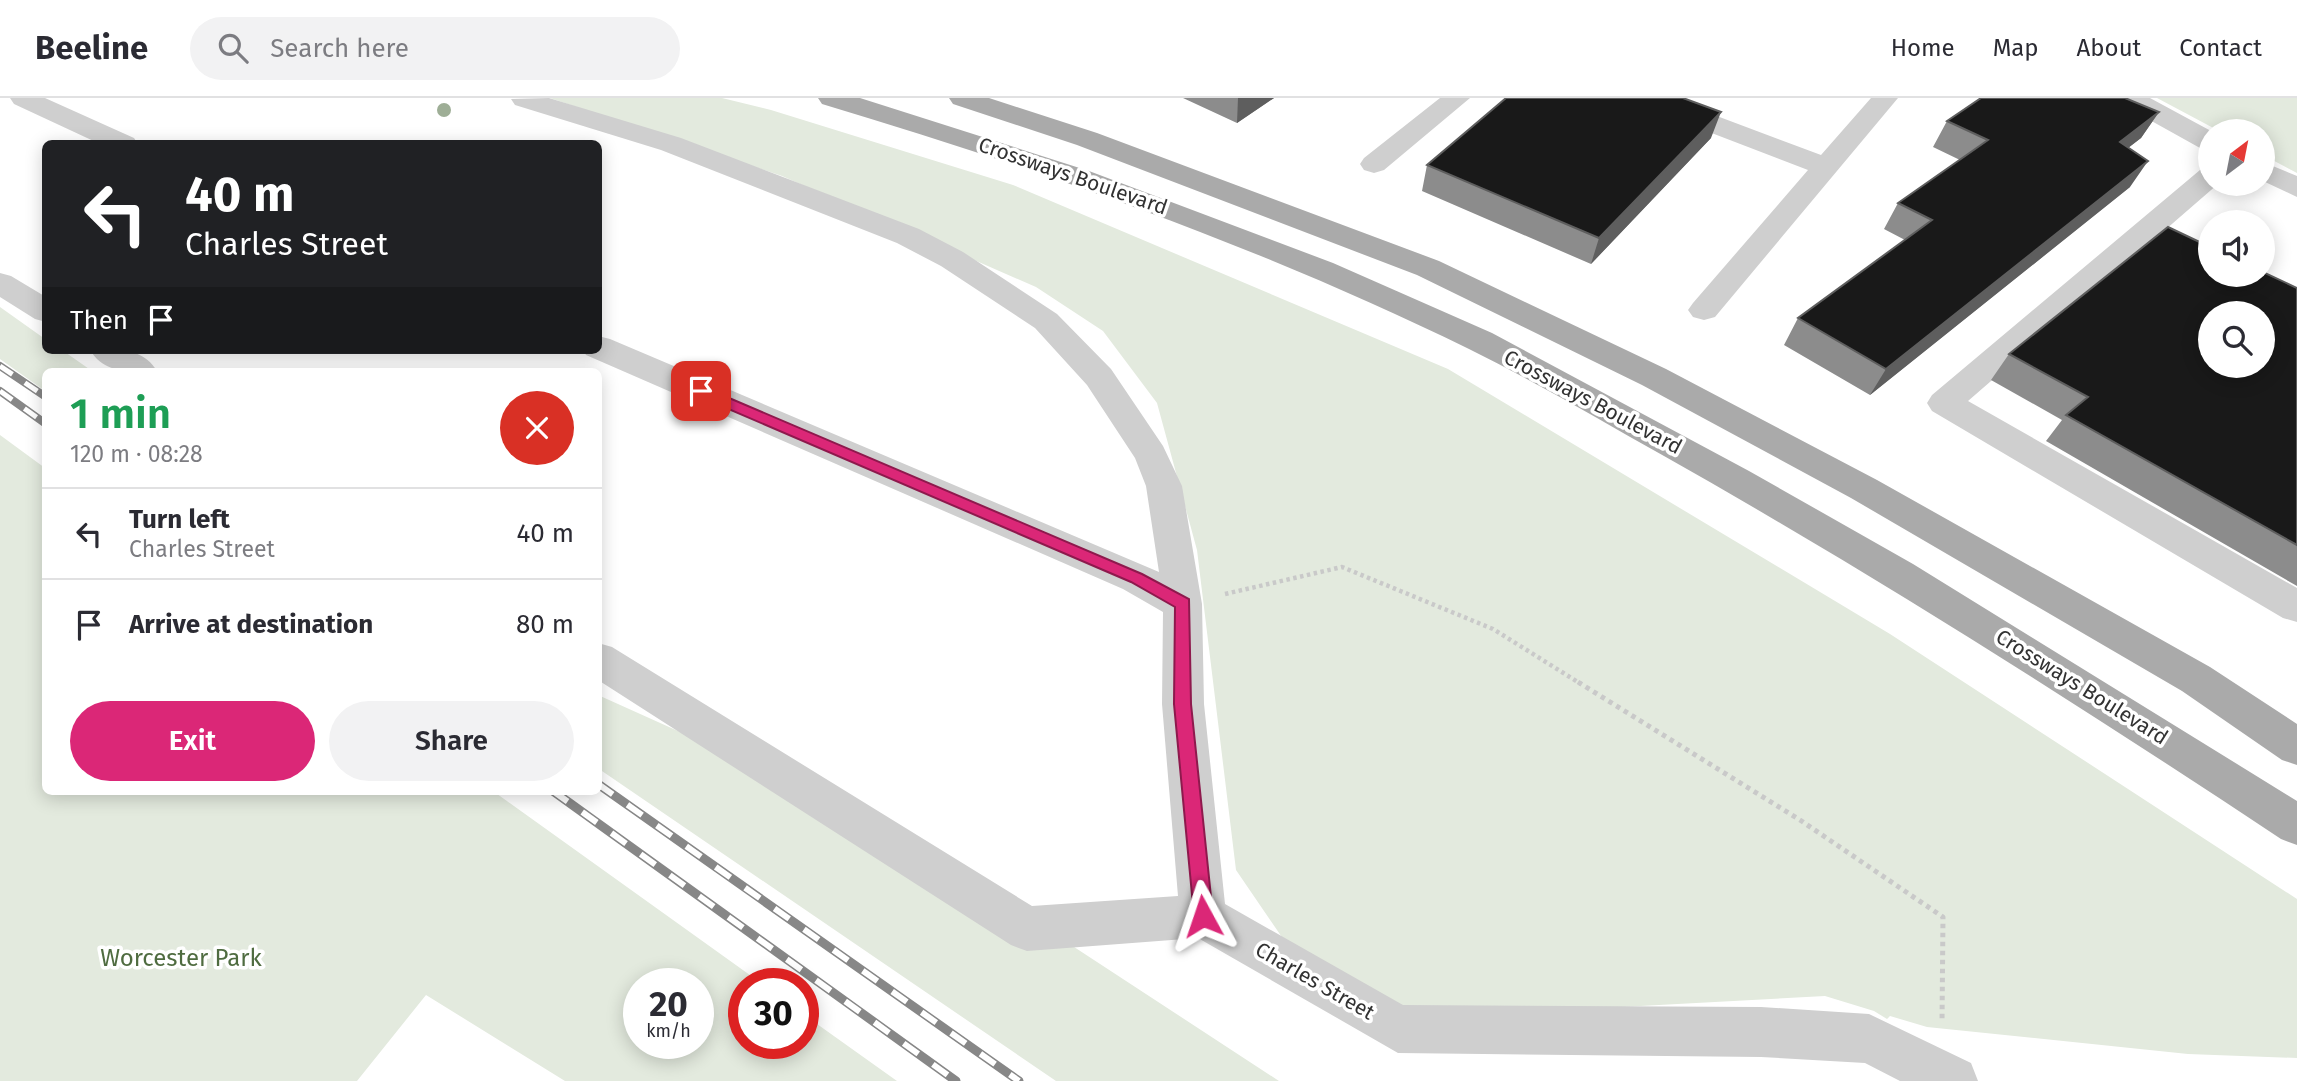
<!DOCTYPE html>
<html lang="en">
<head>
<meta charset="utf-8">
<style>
	:root { --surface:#fff; --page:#f2f2f3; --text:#2b2b33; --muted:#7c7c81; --line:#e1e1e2; --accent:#db2777 }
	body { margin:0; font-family:"Fira Sans",sans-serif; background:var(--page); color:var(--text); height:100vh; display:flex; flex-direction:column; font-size:26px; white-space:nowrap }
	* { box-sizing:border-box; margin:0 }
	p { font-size:23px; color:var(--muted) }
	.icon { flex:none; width:38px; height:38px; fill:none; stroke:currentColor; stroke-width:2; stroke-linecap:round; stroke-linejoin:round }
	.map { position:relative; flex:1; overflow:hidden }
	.sheet { position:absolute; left:42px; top:270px; width:560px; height:427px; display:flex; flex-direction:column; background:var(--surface); border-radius:10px; box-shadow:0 4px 18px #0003 }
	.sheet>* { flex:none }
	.top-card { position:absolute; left:42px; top:42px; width:560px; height:214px; border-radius:10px; box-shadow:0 4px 18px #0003; background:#202124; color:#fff; overflow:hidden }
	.needle { width:46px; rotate:32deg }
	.buttons { position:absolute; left:2198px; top:21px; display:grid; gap:14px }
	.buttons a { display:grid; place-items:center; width:77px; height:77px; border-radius:50%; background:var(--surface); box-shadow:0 4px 18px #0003; font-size:35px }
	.speed { position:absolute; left:623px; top:870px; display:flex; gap:14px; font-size:35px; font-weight:700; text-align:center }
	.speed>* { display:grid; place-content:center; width:91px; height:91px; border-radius:50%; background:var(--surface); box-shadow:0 4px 18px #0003; line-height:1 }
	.speed small { font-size:18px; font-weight:400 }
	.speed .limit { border:10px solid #d22; background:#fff; color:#111 }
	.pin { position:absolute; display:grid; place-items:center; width:60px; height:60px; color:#fff; margin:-30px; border-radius:14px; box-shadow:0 4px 10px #0006 }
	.me { position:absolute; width:77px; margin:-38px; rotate:355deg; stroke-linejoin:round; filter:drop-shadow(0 0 5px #0008) }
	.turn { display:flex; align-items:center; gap:24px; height:147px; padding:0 28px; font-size:32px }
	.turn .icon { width:91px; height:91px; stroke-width:2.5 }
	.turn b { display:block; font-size:49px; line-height:60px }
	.then { display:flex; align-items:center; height:66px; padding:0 28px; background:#0003; gap:14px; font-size:26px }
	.round { display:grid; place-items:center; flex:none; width:74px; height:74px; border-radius:37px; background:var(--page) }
	.headline { display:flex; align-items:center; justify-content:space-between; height:119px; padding:0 28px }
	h1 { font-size:42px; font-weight:600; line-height:52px; color:#1e9e55 }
	.button { display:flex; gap:14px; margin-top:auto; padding:14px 28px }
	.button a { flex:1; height:80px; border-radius:42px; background:var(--accent); color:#fff; font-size:28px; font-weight:600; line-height:80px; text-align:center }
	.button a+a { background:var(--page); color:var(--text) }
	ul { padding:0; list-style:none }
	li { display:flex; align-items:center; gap:21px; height:91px; padding:0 28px; border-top:2px solid var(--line) }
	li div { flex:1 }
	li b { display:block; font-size:26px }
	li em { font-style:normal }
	header { display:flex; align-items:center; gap:42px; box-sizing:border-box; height:98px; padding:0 35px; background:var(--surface); border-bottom:2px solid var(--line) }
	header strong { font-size:33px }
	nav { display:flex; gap:38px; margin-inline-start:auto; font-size:24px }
	.search { width:490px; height:63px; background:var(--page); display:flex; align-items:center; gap:18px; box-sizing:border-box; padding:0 24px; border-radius:38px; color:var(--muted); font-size:26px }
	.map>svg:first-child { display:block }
</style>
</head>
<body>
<header>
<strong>Beeline</strong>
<div class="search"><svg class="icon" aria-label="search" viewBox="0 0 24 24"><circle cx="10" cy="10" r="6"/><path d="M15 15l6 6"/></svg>Search here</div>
<nav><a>Home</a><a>Map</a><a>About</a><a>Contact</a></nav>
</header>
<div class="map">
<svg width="2297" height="983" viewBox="0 0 2297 983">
	<rect width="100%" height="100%" fill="#fff"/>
	<path fill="#e3eade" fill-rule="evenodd" d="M550,0H722L771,12L1013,87L1448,271L1890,536L2297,801V960L2188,956L1927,929L1890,918L1887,921L1874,913L1825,898L1415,920L1290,851L1236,772L1197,452L1157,305L1103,233L1036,189L782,78Z
		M2157,0H2297V75L2263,57V33H2219Z
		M0,209L45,241L46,252H62L92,273H46L45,293L0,261Z
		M0,337L45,370L46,693H493L761,885L744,886V945H803V916L897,983H565L426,897L357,983H0ZM639,886H698V945H639Z
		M598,597L809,692L921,749L1279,983H1056L599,671Z"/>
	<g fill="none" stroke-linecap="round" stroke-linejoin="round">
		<path stroke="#c9c9c9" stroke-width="4.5" stroke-dasharray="3.5 3.5" stroke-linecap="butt" d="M1225,496L1342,469L1493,531L1581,586"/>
		<path stroke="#c9c9c9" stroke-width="5" stroke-dasharray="4.5 4.5" stroke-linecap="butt" d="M1578,584L1800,722L1943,819L1942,924"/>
		<path fill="#cfcfcf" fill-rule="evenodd" d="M10,0H45L134,40L138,46H100L14,6Z
			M549,0L681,40L919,131L963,154L1057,216L1111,271L1163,348L1182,388L1202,506L1204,606L1225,806L1403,907L1761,909L1869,916L1971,965L1978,983H1900L1865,965L1761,959L1398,955L1198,840L1027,853L1011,847L598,582V545L612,549L1032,808L1178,798L1162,606L1163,514L1123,491L586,257L583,252H598V238L610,241L1159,474L1146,388L1135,360L1087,287L1035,230L941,168L897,145L661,52L515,7L511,1Z
			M1440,0H1470L1384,72L1374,75L1364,72L1360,66L1364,60Z
			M1632,0H1669L1821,57L1871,0H1898L1715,219L1704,222L1693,219L1688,212L1693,205L1808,72L1636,6Z
			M2117,0H2150L2211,33L2210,52L2200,50L2121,6Z
			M2263,64L2297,78V99L2263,83Z
			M2210,69V86H2218L1968,303L2297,490V524L2283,520L1932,313L1927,305L1932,297L2200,72Z
			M0,175L11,178L46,199V224L35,221L0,199Z
			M90,252C115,252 142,248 157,273C131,273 105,277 90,252Z"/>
		<path fill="#aaa" fill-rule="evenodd" d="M818,0H860L1089,73L1333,165L1492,235L1749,373L1913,466L2297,703V747L2281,741C2079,607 1875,477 1664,358C1600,322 1536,284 1469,251C1261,149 1043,72 822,6Z
			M949,0H989L1097,35L1439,163L1666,271L1877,382L2210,569L2297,626V667L2282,662L2182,593L1851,400L1642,287L1417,177L1077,47L953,6Z"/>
		<defs>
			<path id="rail-far1" d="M0,268L46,299
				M0,293L46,326"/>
			<path id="rail" d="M598,686L1019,983
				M553,693L956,983"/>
		</defs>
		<use href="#rail-far1" stroke="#878787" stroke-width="8"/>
		<use href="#rail" stroke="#878787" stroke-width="9"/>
		<use href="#rail-far1" stroke="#fff" stroke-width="5" stroke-dasharray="15" stroke-linecap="butt"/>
		<use href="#rail" stroke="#fff" stroke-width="6" stroke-dasharray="18" stroke-linecap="butt"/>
	</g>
	<circle fill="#9eae96" cx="444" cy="12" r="7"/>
	<path fill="#8c8c8c" d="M1183,0H1274L1237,25Z
		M2159,14L2141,40L2128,50L2130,89L1870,297L1784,247L1798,220L1905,142L1884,131L1898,105L1960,62L1933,49L1947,23Z
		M1711,40L1591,166L1422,93L1427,67Z
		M2297,190V488L2046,343L2062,322L1991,282L2009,256Z"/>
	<path fill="#5e5e5e" d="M1238,0H1274L1237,25Z
		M1721,14L1711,40L1591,166L1599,140Z
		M2159,14L2141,40L2102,70L2120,44Z
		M2148,63L2130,89L1870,297L1886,271Z"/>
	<path fill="#191919" stroke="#5e5e5e" stroke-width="2" fill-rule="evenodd" d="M1506,0H1683L1721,14L1599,140L1427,67Z
		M1981,0H2125L2159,14L2120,44L2148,63L1886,271L1798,220L1932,122L1898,105L1988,42L1947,23Z
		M2168,129L2210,149V177H2263V174L2297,190V447L2066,317L2088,299L2009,256ZM2210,215H2263V268H2210Z"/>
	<path fill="#db2777" stroke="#8e194d" stroke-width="2" d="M701,288L1142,476L1189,501L1191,606L1213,818L1210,825L1203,827L1196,825L1194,818L1174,606L1175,509L1131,484L696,297V290Z"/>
	<g text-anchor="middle" stroke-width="7" stroke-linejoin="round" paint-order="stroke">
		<g font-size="21" fill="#323232" stroke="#fff">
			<text transform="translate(1073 78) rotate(19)" y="7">Crossways Boulevard</text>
			<text transform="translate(1593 304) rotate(28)" y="7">Crossways Boulevard</text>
			<text transform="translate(2082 589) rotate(32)" y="7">Crossways Boulevard</text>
			<text transform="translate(1315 883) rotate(30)" y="7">Charles Street</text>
		</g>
		<g font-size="24" fill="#4f6c40" stroke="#fff">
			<text x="181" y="868">Worcester Park</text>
		</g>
	</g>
</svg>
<div class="buttons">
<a><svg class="needle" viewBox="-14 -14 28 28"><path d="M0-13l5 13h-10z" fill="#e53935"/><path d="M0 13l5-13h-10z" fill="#7c7c81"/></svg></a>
<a><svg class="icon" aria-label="sound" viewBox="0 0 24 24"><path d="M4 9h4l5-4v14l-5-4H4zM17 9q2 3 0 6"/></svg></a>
<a><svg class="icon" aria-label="search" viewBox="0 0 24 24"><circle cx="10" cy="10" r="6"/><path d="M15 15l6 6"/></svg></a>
</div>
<div class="speed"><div>20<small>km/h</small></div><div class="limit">30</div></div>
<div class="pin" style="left:701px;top:293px;background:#d93025"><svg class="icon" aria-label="arrive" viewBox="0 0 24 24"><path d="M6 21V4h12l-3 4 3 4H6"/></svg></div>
<svg class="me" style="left:1203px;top:818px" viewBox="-20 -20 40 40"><path d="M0-17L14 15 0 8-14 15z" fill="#db2777" stroke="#fff" stroke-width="4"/></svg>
<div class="top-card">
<div class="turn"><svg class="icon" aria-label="left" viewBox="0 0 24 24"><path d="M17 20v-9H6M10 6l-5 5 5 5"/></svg><div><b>40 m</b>Charles Street</div></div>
<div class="then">Then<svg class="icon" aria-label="arrive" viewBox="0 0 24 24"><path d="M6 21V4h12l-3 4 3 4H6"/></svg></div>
</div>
<section class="sheet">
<div class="headline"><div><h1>1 min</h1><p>120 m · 08:28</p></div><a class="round" style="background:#d93025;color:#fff"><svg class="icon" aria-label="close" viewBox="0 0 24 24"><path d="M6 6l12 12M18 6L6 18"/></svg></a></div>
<ul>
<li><svg class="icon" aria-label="left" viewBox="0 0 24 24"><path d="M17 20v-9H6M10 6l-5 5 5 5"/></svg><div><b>Turn left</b><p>Charles Street</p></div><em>40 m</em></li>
<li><svg class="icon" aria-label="arrive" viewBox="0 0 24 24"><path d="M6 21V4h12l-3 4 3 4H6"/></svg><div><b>Arrive at destination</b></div><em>80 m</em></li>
</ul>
<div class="button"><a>Exit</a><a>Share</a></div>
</section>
</div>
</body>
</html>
